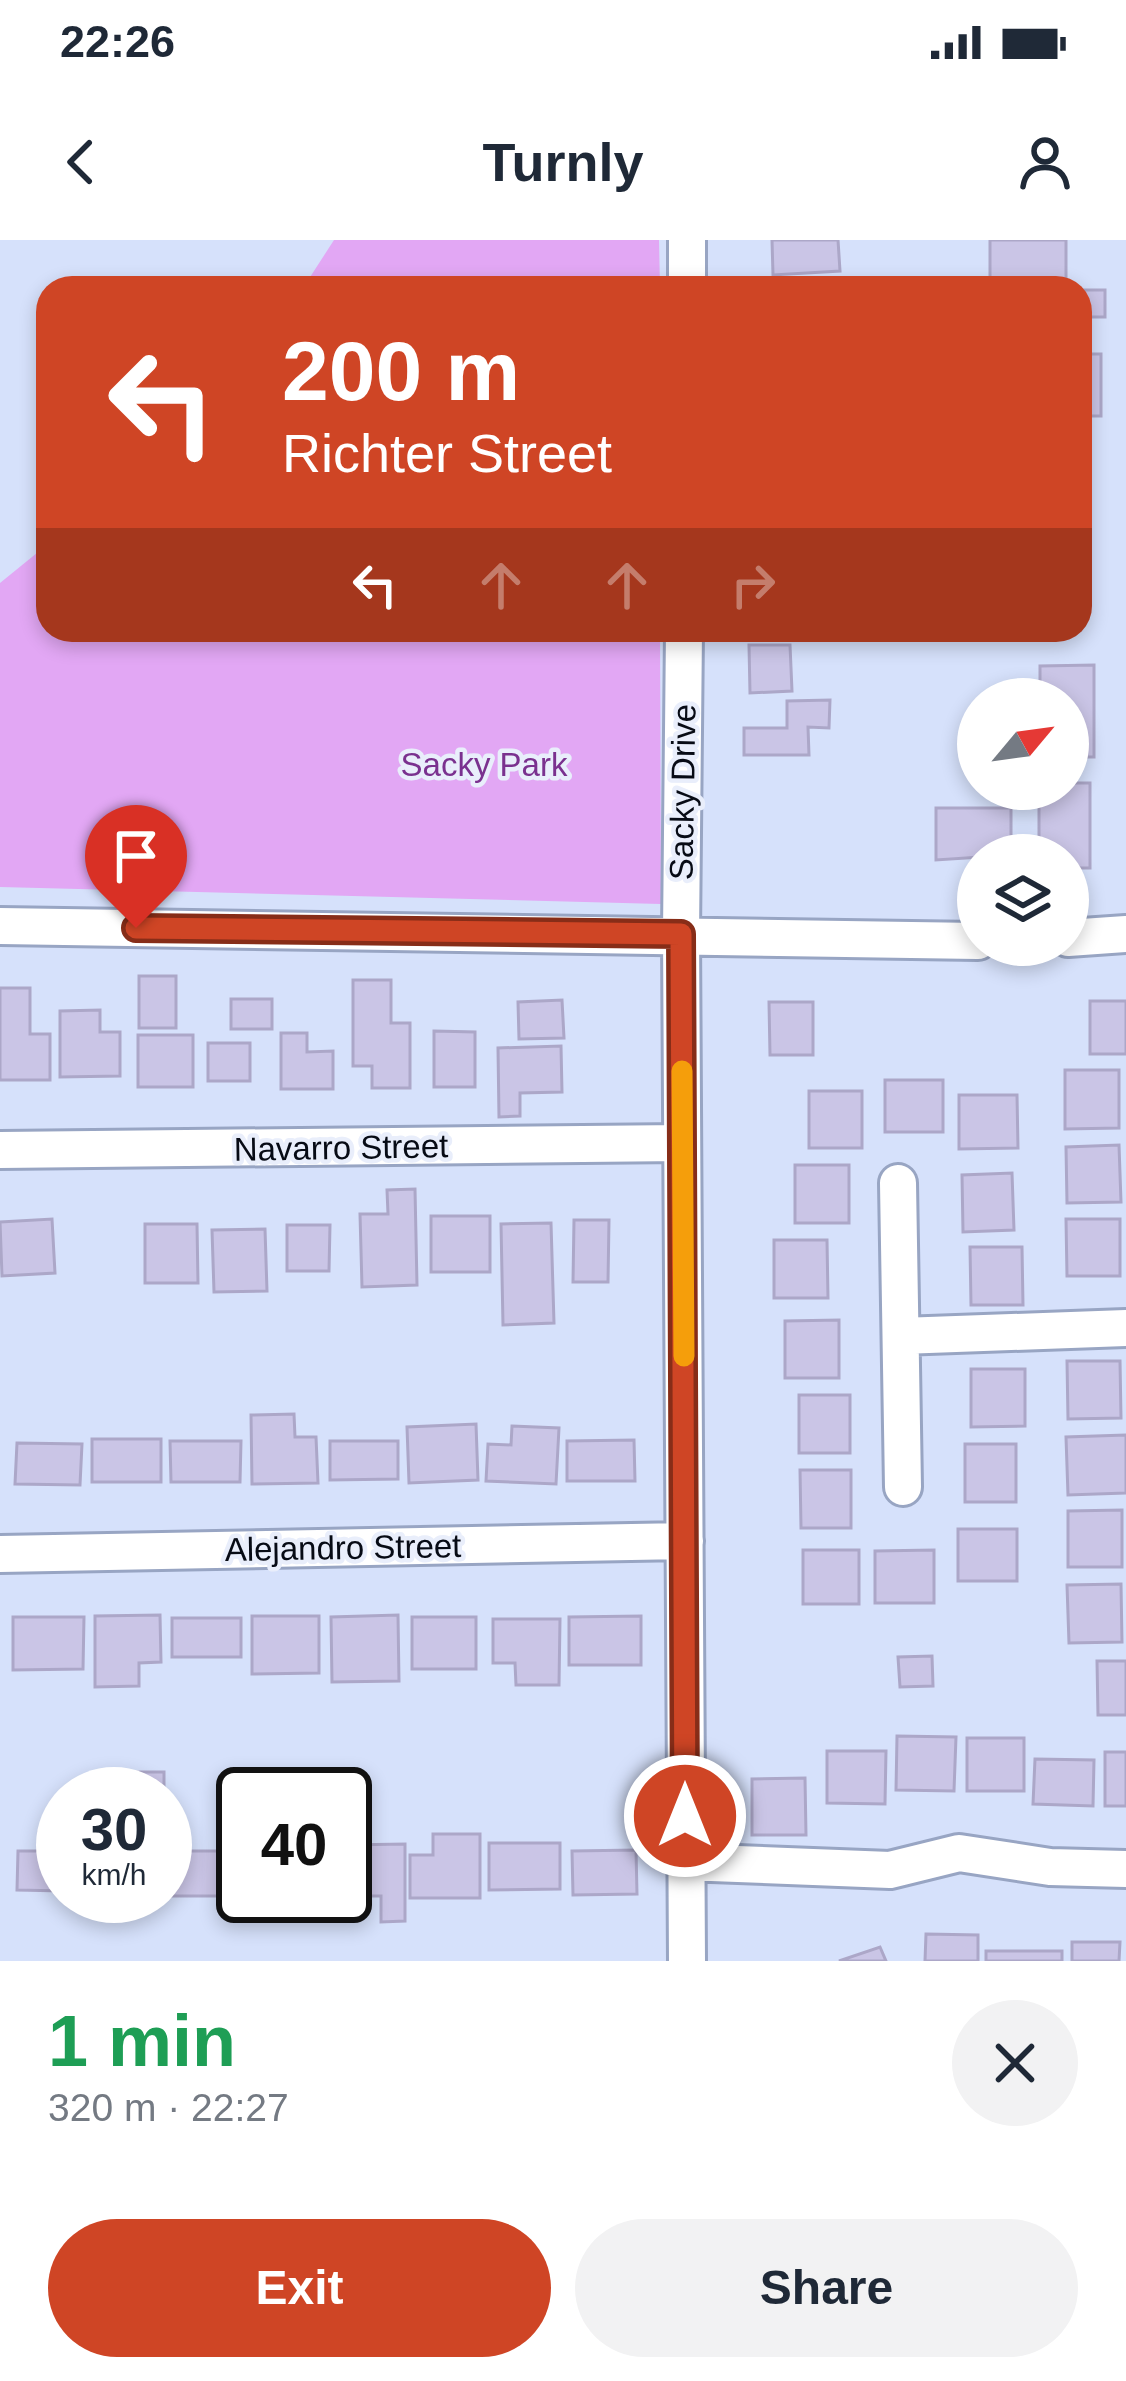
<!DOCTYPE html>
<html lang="en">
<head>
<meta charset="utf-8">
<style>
	:root { --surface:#fff; --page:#f2f2f3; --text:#1f2937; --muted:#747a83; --accent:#cf4525 }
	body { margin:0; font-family:Arial,sans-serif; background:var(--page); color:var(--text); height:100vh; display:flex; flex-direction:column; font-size:45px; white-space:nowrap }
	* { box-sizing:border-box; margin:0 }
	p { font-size:39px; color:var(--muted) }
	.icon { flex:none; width:66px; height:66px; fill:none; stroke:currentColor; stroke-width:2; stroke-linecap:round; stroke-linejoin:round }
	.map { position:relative; height:1721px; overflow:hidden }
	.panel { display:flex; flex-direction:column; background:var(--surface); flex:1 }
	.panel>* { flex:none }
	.guide { position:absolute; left:36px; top:36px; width:1056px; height:366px; border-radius:36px; box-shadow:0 6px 18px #0003; background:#cf4525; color:#fff; overflow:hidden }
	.needle { width:78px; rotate:61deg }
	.controls { position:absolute; left:957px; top:438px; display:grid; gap:24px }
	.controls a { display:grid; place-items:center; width:132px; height:132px; border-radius:50%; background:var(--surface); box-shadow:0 6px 18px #0003; font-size:60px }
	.speed { position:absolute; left:36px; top:1527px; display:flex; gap:24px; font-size:60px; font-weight:700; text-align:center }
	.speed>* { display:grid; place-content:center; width:156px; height:156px; border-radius:50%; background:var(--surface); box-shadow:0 6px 18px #0003; line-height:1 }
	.speed small { font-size:30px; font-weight:400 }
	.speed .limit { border:6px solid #111; border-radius:18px; background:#fff; color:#111 }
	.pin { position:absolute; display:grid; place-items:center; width:102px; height:102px; color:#fff; margin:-123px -51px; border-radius:50% 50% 50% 0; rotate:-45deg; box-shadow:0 0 12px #0007 }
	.pin .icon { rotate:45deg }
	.me { position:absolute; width:132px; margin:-66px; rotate:0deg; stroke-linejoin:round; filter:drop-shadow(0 0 9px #0008) }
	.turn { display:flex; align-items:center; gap:42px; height:252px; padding:0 48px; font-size:54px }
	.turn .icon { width:156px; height:156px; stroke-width:2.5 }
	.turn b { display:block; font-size:84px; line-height:102px }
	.lanes { display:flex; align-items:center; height:114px; padding:0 48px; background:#0003; justify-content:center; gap:60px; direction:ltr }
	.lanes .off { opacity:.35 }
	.round { display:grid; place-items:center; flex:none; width:126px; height:126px; border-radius:63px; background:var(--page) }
	.overview { display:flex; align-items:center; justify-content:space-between; height:204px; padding:0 48px }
	h1 { font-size:72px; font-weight:700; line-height:90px; color:#1e9e55 }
	.primary-button { display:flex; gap:24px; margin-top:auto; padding:24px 48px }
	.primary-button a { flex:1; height:138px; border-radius:72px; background:var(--accent); color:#fff; font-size:48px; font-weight:700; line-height:138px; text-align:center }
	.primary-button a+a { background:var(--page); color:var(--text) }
	.status { display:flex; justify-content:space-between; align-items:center; height:84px; padding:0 60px; background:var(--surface); direction:ltr }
	.status svg { height:33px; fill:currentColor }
	header { display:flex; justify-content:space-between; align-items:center; height:156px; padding:0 48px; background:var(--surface); font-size:54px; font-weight:700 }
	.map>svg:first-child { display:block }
</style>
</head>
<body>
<div class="status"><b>22:26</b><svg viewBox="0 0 49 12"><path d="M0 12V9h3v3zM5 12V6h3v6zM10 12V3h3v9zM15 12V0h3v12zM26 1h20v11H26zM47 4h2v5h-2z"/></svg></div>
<header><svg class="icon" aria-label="back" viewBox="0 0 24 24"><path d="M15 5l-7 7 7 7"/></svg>Turnly<svg class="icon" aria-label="person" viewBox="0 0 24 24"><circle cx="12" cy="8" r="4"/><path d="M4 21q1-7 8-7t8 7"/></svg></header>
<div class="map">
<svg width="1126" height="1721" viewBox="0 0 1126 1721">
	<rect width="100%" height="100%" fill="#d6e1fb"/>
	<path fill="#e2a7f4" d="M334,0H659L660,48H303Z
		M48,304V390H660L661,664L0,647V343Z"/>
	<path fill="#cac5e6" stroke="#aca7c8" stroke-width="3" d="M772,0H838L840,31L773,35Z
		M990,0H1066V43H990Z
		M1080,50H1105V77H1080Z
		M1080,114H1101V176H1080Z
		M1080,272H1087V314H1080Z
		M749,405H790L792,451L750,453Z
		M1094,425V517H1068V459H1040V426Z
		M830,460L829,488L808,487L809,515H744V488H787V461Z
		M1068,543H1090V628H1068V615H1039V549H1068Z
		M936,568H1011V615L936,620Z
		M139,736H176V788H139Z
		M353,740H391V783H410V848H372V826H353Z
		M0,748H30V794H50V840H0Z
		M231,759H272V789H231Z
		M562,760L564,798L519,799L518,762Z
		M1090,761H1126V814H1090Z
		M769,762H813V815H770Z
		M100,770V792H120V836L60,837V771Z
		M434,791L475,792V847H434Z
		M281,793H307V812L333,811V849H281Z
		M138,795H193V847H138Z
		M208,803H250V841H208Z
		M561,806L562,852L520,853V876L499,877L498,808Z
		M1065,830H1119V888L1065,889Z
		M885,840H943V892H885Z
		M809,851H862V908H809Z
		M959,855H1017L1018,908L959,909Z
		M1119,905L1121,962L1067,963L1066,907Z
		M795,925H849V983H795Z
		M1012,933L1014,990L963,992L962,935Z
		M415,949L417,1045L362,1047L360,974H388L387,950Z
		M431,976H490V1032H431Z
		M52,979L55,1033L2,1036L0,982Z
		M1066,979H1120V1036H1067Z
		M574,980H609L608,1042H573Z
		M551,983L554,1083L503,1085L501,984Z
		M145,984H197L198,1043H145Z
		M287,985H330L329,1031H287Z
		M265,989L267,1051L214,1052L212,990Z
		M774,1000H827L828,1058H774Z
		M970,1007H1022L1023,1065H971Z
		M839,1080V1138H785V1081Z
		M1067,1121H1120L1121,1178L1068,1179Z
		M971,1129H1025V1186L971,1187Z
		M799,1155H850V1213H799Z
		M294,1174L295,1197H316L318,1243L252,1244L251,1175Z
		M476,1184L478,1240L409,1243L407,1187Z
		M512,1186L559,1188L556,1244L486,1241L488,1204L511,1205Z
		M1126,1195V1253L1068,1255L1066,1197Z
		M92,1199H161V1242H92Z
		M634,1200L635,1241H567V1201Z
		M170,1201H241L240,1242H171Z
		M330,1201H398V1239L330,1240Z
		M17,1203L82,1204L80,1245L15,1244Z
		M965,1204H1016V1262H965Z
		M800,1230H851V1288H801Z
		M1122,1270V1327H1068V1271Z
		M958,1289H1017V1341H958Z
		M803,1310H859V1364H803Z
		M934,1310V1363H875V1311Z
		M1121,1344L1122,1402L1069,1403L1067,1345Z
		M160,1375L161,1422L139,1423V1446L95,1447V1376Z
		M398,1375L399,1441L332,1442L331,1377Z
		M252,1376H319V1433L252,1434Z
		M641,1376V1425H569V1377Z
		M13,1377H84L83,1429L13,1430Z
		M412,1377H476V1429H412Z
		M172,1378H241V1417H172Z
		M493,1379H560L559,1445H516L515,1423H493Z
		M932,1416L933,1446L900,1447L898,1417Z
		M1097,1421H1126V1475H1098Z
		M897,1496L956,1497L954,1551L896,1550Z
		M967,1498H1024V1551H967Z
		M827,1511H886L885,1564L827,1563Z
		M1105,1512H1126V1566H1105Z
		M1035,1519L1094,1520L1093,1566L1033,1564Z
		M121,1532H164V1554H120Z
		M805,1538L806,1595H752V1539Z
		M39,1592H63V1651L17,1650L18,1611H39Z
		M433,1594H480V1658H410V1615H433Z
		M489,1603H560V1649L489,1650Z
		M405,1604V1681L381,1682V1656H345V1605Z
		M636,1610L637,1654L573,1655L572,1611Z
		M172,1611H243V1656H172Z
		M926,1694L978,1695V1721H925Z
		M1072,1702H1120L1119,1721H1072Z
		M880,1707L886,1721H839Z
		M986,1711H1062V1721H986Z"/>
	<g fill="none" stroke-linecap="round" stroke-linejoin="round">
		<defs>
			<path id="minor" d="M687,0V48
				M684,390L681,694L687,1721
				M0,686L978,701
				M1068,698L1126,694
				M0,910L682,903
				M898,943L903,1247
				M901,1096L1126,1088
				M0,1314L685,1301
				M685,1622L890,1630L959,1613L1050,1627L1126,1629"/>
		</defs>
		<use href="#minor" stroke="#98a5c3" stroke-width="42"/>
		<use href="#minor" stroke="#fff" stroke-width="36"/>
	</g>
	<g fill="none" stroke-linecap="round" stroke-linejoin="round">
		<defs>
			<path id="route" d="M136,688L681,694L685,1576"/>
		</defs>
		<use href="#route" stroke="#872d18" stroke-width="30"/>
		<use href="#route" stroke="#cf4525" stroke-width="21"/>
		<path stroke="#f59e0b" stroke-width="21" d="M682,831L684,1116"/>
	</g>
	<g text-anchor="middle" stroke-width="9" stroke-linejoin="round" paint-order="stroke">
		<g font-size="33" fill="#7a318f" stroke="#e9eefb">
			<text x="484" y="536">Sacky Park</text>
		</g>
		<g font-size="33" fill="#070b15" stroke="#e9eefb">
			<text transform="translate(682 552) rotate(-89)" y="12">Sacky Drive</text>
			<text transform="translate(341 907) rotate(-1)" y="12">Navarro Street</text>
			<text transform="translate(343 1307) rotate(-1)" y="12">Alejandro Street</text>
		</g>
	</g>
</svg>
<div class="controls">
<a><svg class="needle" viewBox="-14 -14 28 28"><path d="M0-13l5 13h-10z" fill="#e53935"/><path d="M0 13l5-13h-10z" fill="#747a83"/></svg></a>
<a><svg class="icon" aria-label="layers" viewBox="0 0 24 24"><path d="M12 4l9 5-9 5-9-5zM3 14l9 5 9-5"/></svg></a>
</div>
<div class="speed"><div>30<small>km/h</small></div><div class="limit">40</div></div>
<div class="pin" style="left:136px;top:688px;background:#d93025"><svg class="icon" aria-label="arrive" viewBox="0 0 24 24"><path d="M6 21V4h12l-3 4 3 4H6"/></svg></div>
<svg class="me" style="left:685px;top:1576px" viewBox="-20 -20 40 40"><circle r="17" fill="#cf4525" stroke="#fff" stroke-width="3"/><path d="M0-11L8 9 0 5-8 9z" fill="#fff"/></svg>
<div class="guide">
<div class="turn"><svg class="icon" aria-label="left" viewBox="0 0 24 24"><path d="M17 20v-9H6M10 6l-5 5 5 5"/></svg><div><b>200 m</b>Richter Street</div></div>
<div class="lanes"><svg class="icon" aria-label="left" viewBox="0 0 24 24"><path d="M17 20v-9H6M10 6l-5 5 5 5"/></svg><svg class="icon off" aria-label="ahead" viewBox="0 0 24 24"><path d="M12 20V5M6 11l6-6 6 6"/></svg><svg class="icon off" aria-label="ahead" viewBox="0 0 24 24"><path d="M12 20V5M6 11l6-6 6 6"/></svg><svg class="icon off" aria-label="right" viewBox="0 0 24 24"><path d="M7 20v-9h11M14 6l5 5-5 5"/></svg></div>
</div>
</div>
<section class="panel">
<div class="overview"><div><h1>1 min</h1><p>320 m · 22:27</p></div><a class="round"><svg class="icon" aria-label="close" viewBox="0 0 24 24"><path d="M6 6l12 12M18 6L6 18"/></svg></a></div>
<div class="primary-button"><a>Exit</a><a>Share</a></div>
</section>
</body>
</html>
